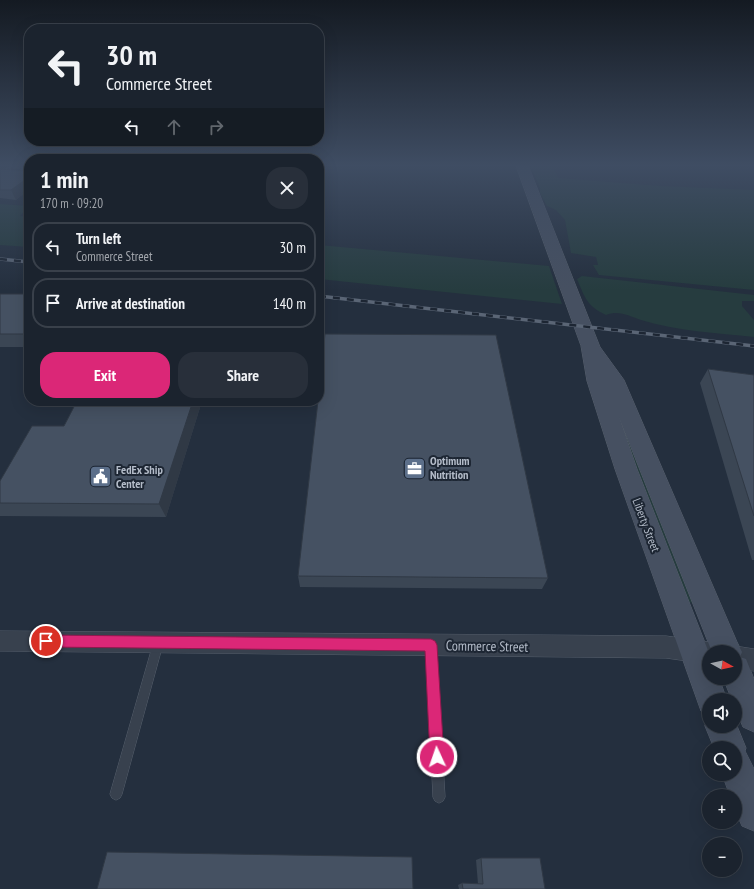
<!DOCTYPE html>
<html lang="en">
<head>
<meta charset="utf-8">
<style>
	:root { --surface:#1b232e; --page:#282f3a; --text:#f1f3f6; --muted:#a0a4aa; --line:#39404a; --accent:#db2777 }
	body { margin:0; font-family:"PT Sans Narrow",sans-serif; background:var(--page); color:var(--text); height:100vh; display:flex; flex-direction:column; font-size:15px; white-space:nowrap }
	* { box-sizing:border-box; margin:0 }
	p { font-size:13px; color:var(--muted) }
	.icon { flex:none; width:22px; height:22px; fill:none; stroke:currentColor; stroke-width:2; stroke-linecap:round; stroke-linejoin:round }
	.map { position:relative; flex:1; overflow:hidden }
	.sheet { position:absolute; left:24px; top:154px; width:300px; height:252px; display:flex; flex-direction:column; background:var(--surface); border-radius:16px; box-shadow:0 4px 16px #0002,0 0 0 1px var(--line) }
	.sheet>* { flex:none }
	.banner { position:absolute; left:24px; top:24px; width:300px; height:122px; border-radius:16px; box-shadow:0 4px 16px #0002,0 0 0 1px var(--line); background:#1b232e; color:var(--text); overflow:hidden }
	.needle { width:26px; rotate:98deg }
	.buttons { position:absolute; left:702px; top:645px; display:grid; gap:8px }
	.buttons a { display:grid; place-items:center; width:40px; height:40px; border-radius:50%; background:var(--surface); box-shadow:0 4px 16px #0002,0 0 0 1px var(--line); font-size:20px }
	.pin { position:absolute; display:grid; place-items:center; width:34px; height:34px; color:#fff; margin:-17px; border:2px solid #fff; border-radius:50%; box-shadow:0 1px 4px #0007 }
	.me { position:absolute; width:44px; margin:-22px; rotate:357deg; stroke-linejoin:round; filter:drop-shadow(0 0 3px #0008) }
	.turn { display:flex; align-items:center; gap:14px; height:84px; padding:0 16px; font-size:18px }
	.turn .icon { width:52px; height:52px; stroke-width:2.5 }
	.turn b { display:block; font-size:28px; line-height:34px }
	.lanes { display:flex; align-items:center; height:38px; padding:0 16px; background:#0003; justify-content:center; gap:20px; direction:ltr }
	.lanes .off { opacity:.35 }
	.round { display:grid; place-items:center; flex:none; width:42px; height:42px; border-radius:16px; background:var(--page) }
	.overview { display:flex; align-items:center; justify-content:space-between; height:68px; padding:0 16px }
	h1 { font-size:24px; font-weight:600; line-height:30px }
	.cta { display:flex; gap:8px; margin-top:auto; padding:8px 16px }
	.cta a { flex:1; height:46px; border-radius:16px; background:var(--accent); color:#fff; font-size:16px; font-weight:600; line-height:46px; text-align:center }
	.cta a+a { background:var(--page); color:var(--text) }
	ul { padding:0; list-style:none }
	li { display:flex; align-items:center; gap:12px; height:50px; margin:0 8px 6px; padding:0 8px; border:2px solid var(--line); border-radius:16px }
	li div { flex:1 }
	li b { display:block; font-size:15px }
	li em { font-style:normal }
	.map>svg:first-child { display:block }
</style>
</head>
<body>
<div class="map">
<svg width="754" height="889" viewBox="0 0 754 889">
	<rect width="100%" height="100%" fill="#242f3e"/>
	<path fill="#263c3f" d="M530,165H552L558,178L660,186L754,190V290L599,275L593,265H598L596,257L571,253L565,220L556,210L547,206L540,193V188Z
		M0,204L29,206L20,216L29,217V247L0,245Z
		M319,245L549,266L562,304L319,279Z
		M582,276L754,295V301H742V306L754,320V337C717,333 677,331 641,320C628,316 620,310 606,315C587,306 585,298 577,279Z
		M603,377L696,604L685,601Z"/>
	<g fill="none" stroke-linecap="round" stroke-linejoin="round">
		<defs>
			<path id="lane" d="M17,165L22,166L8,170L6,169Z
				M158,639L162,640L163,644L122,794L120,798L116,800L112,798L110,794L153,644L154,640Z
				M431,640L435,641L436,645L445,797L443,801L439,803L435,801L433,797L426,645L427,641Z"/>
			<path id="street" d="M15,165L29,167V173L16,167Z
				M0,631L666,636L709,642L717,645L719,652H709V664L666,658L0,651Z
				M735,646L754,649V671L735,668V652H726L727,649Z"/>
			<path id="secondary" d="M516,165H528L600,347L624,380L737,642L742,652L740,657L746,659L754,679V732L743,727L735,708V700H732L723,678H735V652H712L619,417L637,469L709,653V678H719L727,700H709V714L701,711L615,469L587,381L581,346Z
				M709,717V726H735V721L746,748L745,751L754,769V831L742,826L735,810V796H730L722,774H735V748H714L705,726Z"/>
		</defs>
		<use href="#lane" stroke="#565f6c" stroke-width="1"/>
		<use href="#street" stroke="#565f6c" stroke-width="1"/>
		<use href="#secondary" stroke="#565f6c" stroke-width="1"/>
		<use href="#lane" fill="#38414e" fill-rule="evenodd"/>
		<use href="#street" fill="#38414e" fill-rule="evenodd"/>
		<use href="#secondary" fill="#465061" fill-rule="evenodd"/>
		<defs>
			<path id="rail" d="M0,259L29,262
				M319,296L754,346"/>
		</defs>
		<use href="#rail" stroke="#5a6575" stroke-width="3.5"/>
		<use href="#rail" stroke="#1d2633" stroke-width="2.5" stroke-dasharray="7" stroke-linecap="butt"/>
	</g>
	<path fill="#3b4654" d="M0,169L29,171V189L16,200L0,198Z
		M0,294H29V347H0Z
		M708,369L754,375V560H752L700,383Z
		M202,401L166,517L0,516V481L64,426Z
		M298,576L548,578L542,589L300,587Z
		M481,858L545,889H459L458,885L462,883L478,884L476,860Z"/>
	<path fill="#303945" d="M29,177V189L16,200L11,190Z
		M193,401H202L166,517L159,504Z"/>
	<path fill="#455162" stroke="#303945" d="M0,169L29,171V177L11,190H0Z
		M0,294H29V334H0Z
		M325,334L496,335L548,578L298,576L318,401H319V390Z
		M708,369L754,375V516Z
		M77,401H193L159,504L0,503V481L32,426H64Z
		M107,852L412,857L413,889H97Z
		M481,858H540L545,889H463L462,883L483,884Z"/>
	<linearGradient id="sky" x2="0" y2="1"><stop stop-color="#141a22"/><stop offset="0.57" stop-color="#3f4d63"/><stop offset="1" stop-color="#3f4d63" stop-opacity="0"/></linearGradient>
	<rect width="754" height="290" fill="url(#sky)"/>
	<path fill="#db2777" stroke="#8e194d" d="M46,635L431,639L435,641L437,645L444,757L442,762L437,764L432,762L430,757L425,651L46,647L41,645L40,641L41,637Z"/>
	<defs>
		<symbol id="office-square" viewBox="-11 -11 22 22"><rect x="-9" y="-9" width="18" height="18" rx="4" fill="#5c6f8a" stroke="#1d2633"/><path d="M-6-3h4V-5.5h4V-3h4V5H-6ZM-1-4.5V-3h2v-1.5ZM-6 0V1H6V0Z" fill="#fff"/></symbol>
		<symbol id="civic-square" viewBox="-11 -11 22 22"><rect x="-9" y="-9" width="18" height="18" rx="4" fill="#5c6f8a" stroke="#1d2633"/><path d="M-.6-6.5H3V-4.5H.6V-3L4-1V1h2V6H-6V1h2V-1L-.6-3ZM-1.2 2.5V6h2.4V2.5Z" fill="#fff"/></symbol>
	</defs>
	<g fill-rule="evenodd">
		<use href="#office-square" x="402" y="456" width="25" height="25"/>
		<use href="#civic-square" x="88" y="464" width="25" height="25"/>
	</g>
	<g text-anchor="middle" stroke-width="4" stroke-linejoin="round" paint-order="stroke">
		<g font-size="12" font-weight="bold" fill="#b4bcc9" stroke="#1d2633" text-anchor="start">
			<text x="430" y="465">Optimum<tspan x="430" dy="14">Nutrition</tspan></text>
			<text x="116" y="474">FedEx Ship<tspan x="116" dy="14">Center</tspan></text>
		</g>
		<g font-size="12" fill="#b4bcc9" stroke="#1d2633">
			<text transform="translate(646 525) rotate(69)" y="4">Liberty Street</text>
		</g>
		<g font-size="14" fill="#b4bcc9" stroke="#1d2633">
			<text transform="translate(487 646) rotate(1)" y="5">Commerce Street</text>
		</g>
	</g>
</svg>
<div class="buttons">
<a><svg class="needle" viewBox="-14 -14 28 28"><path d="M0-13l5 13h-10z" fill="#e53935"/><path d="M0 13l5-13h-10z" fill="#a0a4aa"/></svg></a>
<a><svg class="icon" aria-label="sound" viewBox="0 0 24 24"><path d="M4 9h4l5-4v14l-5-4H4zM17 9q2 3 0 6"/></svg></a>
<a><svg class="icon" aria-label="search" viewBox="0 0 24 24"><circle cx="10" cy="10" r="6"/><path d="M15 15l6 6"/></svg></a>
<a>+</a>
<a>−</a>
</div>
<div class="pin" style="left:46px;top:641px;background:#d93025"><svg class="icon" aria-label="arrive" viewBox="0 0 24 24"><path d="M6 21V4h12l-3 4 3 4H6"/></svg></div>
<svg class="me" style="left:437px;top:757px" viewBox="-20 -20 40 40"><circle r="17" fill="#db2777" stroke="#fff" stroke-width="3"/><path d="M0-11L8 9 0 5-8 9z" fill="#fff"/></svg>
<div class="banner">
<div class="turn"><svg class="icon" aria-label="left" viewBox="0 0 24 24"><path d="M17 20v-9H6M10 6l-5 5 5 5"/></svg><div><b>30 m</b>Commerce Street</div></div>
<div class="lanes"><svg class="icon" aria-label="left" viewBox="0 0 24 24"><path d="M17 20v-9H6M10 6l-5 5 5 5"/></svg><svg class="icon off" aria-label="ahead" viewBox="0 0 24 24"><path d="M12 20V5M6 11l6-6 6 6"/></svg><svg class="icon off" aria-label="right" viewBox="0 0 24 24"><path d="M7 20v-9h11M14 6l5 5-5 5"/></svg></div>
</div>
<section class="sheet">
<div class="overview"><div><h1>1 min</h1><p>170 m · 09:20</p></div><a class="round"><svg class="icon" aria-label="close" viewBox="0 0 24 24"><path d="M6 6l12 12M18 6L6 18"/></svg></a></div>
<ul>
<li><svg class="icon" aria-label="left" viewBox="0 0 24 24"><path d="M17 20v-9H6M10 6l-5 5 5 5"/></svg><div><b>Turn left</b><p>Commerce Street</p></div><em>30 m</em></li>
<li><svg class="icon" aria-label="arrive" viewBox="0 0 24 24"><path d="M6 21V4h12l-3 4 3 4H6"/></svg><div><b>Arrive at destination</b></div><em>140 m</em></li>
</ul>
<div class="cta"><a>Exit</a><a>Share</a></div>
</section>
</div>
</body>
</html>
